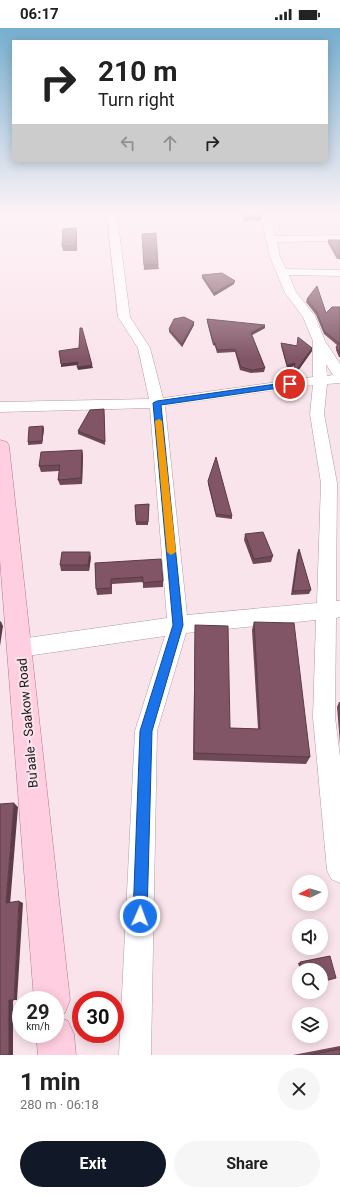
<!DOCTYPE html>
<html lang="en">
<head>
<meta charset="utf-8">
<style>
	:root { --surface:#fff; --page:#f6f6f6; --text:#222; --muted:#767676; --accent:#111827 }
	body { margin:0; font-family:Roboto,sans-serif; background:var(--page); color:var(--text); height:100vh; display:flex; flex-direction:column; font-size:15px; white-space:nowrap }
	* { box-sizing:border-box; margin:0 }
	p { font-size:13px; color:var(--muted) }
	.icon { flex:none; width:22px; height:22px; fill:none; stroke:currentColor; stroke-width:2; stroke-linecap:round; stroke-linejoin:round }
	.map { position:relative; height:1027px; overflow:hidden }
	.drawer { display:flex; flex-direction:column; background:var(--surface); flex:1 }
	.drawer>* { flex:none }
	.hud { position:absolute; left:12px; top:12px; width:316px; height:122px; border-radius:0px; box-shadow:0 2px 10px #0003; background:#fff; color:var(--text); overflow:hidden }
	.needle { width:26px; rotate:265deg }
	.buttons { position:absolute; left:292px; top:847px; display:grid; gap:8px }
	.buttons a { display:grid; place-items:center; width:36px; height:36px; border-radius:50%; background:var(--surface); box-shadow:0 2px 10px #0003; font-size:20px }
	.speed { position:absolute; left:12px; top:963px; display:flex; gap:8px; font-size:20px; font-weight:700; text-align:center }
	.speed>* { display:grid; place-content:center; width:52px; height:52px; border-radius:50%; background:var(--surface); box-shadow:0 2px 10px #0003; line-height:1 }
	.speed small { font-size:10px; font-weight:400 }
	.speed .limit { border:6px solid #d22; background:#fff; color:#111 }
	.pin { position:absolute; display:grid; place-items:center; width:34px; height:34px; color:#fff; margin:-17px; border:2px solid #fff; border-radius:50%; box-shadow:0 1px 4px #0007 }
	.me { position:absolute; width:44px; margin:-22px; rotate:2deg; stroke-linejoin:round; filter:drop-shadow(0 0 3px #0008) }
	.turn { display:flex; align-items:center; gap:14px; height:84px; padding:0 20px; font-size:18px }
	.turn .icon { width:52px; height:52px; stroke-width:2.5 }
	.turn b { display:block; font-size:28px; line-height:34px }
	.lanes { display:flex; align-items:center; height:38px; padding:0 20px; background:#0003; justify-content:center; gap:20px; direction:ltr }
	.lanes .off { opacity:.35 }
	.round { display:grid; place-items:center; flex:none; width:42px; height:42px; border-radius:21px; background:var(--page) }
	.summary { display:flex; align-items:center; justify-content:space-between; height:68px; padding:0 20px }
	h1 { font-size:24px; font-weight:700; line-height:30px }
	.primary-button { display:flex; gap:8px; margin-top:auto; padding:8px 20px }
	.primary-button a { flex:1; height:46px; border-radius:24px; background:var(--accent); color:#fff; font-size:16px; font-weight:700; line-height:46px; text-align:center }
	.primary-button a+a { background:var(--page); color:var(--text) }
	.status { display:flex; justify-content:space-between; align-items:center; height:28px; padding:0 20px; background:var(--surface); direction:ltr }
	.status svg { height:11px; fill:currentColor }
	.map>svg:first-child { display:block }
</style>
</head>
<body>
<div class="status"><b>06:17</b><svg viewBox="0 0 49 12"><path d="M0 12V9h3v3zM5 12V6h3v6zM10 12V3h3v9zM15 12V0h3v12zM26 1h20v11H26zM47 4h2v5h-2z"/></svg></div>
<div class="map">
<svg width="340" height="1027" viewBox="0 0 340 1027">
	<rect width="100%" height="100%" fill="#fae4eb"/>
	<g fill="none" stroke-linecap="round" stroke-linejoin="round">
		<defs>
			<path id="minor" d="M107,187H117L130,289L150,320L163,370L313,349V313L303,289L285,265L270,229L261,187H271L275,208L340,207V213L277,214L280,229L286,241L340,242V248L289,247L296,264L315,288L325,313L340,336V355L327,356L324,386L337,455L336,573H340V589L336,590L335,689L340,729V855L331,851L327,842L313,689L316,592L186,605L157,703L151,1027H119L135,703L165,608L20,629L13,627L10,620L13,613L20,611L167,590L150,380L0,384V374L149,371L138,320L118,289ZM326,336L333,347L327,348ZM313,357L310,386L321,455L317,575L187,587L165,378Z"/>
			<path id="major" d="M0,412L7,414L9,418L70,972L65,985L57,988L68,993L74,1006L76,1027H38L36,1006H55V972H34L0,532Z"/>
		</defs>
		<use href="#minor" stroke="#b19da4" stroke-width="1"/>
		<use href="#major" stroke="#b0788d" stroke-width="1"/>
		<use href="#minor" fill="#fff" fill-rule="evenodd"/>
		<use href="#major" fill="#ffcee0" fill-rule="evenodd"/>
	</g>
	<path fill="#6f4958" d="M242,187H261V192L244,193Z
		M76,200L77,205V223H63L62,218Z
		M142,206L158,237L159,241L144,242Z
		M328,212H340V231H337L328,215Z
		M202,247L234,256L214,268L202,250Z
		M307,271L326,285L340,279V329H339L336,322L337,317L324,306L316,287L306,274Z
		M207,291L265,300L252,307L265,340L264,344L251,345L240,342L235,324L217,325L215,318L213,317L207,294Z
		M194,294V297L182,319L169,304V301Z
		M281,315L312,320V323L293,350L294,338L287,340L281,318Z
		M104,384L105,417L78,406V403Z
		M43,398L44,401L42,416L28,417V414Z
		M82,422L83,428L82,456L60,457L58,452L59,443L41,444L39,438Z
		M208,453L232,488V491L216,489L208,456Z
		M149,476L148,497H136L135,477Z
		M245,506L273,528L271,534L253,536L244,512Z
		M299,521L311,562L309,566L291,567L297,525Z
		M91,529L89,543H61L60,537Z
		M95,535L163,553V559L143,560V554L112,556V566L97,567L96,561Z
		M254,594L310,729L306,736L193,732L195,597L230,700L258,701L252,602Z
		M339,674H340V716L337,679Z
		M330,928L321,942H300L298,935Z
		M340,1018V1027H293Z"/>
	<path fill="#5a3c47" d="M76,200L77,205V223L76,218Z
		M235,253L234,256L214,268V265Z
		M194,294V297L182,319V316Z
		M265,297V300L250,308L251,305Z
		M312,320V323L293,350V347Z
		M78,334V337L61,339V336Z
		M295,335L294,338L287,340V337Z
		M92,337L93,340L78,342L77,339Z
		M43,398L44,401L42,416V413Z
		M82,422L83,428L82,456L81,450Z
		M90,524L91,529L89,543L88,537Z
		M1,594L3,598L0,618V603Z
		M14,775L18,779L10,877L6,875Z
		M19,873L23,875L17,972H14Z
		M9,972H13V1027H9Z"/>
	<path fill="#815566" stroke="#5a3c47" d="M244,187H261V189H245Z
		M76,200V218H62L63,201Z
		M156,205L158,237H144L142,206Z
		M328,212H340V228H337Z
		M222,245L235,253L214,265L202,247Z
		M317,258L326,285L332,279H340V326L336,319L339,315L324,303L317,284L307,271Z
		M184,289L194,294L182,316L169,301L174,291Z
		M207,291L265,297L251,305L265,340L252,342L241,339L235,321L217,322L215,315L213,314Z
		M80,300H82L92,337L77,339L78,334L61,336L59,323L79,320Z
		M298,309L312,320L293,347L295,335L287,337L281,315L297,318Z
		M104,381L105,414L78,403L90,382Z
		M43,398L42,413L28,414L29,399Z
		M82,422L81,450L58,452L60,437L39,438L41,424Z
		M216,429L232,488L216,486L208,453Z
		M149,476L148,494H136L135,477Z
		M263,504L273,528L254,531L245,506Z
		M299,521L311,562L293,563Z
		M62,524H90L88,537H60Z
		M161,531L163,553L143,555V549L111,551V560L96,561L95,535Z
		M0,594H1L0,603Z
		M254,594L294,595L310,729L194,725L195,597L228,598L230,700L260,701Z
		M14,775L6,875L19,873L14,972H9V1027H0V776Z
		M330,928L336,950L321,954V942H302L300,934Z
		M340,1021V1027H310Z"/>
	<linearGradient id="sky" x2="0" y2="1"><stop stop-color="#75aecf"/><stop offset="0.56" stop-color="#fdf3f6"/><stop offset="1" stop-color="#fdf3f6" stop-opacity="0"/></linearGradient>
	<rect width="340" height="331" fill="url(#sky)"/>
	<path fill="#1a73e8" stroke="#114b97" d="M290,354L293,355V358L161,377L183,597L152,703L147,888L145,893L140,895L135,893L133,888L140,703L173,597L153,375L157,373Z"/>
	<path fill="#f59e0b" d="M159,391L162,393L176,524L171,527L167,524L155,393Z"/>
	<g text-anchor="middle" stroke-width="4" stroke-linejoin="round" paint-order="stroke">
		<g font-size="13" fill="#1d1518" stroke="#fae4eb">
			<text transform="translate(27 695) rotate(-95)" y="5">Bu'aale - Saakow Road</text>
		</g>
	</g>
</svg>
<div class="buttons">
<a><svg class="needle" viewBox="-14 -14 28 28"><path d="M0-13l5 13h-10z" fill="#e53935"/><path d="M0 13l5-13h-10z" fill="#767676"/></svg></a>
<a><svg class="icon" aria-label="sound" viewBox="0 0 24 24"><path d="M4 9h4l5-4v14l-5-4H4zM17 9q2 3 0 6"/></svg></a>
<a><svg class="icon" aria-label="search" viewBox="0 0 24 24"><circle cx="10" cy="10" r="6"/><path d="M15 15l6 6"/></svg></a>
<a><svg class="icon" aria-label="layers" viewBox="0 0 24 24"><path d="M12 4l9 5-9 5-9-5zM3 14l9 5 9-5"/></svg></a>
</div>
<div class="speed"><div>29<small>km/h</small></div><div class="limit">30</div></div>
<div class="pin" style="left:290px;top:356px;background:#d93025"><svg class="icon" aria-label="arrive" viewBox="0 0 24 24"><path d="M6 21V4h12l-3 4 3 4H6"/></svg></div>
<svg class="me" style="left:140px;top:888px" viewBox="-20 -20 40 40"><circle r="17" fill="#1a73e8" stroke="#fff" stroke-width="3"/><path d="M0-11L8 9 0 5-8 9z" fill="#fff"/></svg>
<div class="hud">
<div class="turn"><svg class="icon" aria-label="right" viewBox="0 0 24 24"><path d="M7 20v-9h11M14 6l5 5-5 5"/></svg><div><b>210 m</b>Turn right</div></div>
<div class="lanes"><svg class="icon off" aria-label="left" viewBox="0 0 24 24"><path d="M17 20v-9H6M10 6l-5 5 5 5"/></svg><svg class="icon off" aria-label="ahead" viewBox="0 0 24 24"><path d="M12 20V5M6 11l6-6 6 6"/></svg><svg class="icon" aria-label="right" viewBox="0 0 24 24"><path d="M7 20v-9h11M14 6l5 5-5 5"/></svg></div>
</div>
</div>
<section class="drawer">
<div class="summary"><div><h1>1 min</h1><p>280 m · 06:18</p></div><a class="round"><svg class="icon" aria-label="close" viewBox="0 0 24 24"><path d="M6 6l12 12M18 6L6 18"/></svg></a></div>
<div class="primary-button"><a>Exit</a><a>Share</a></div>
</section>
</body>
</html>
